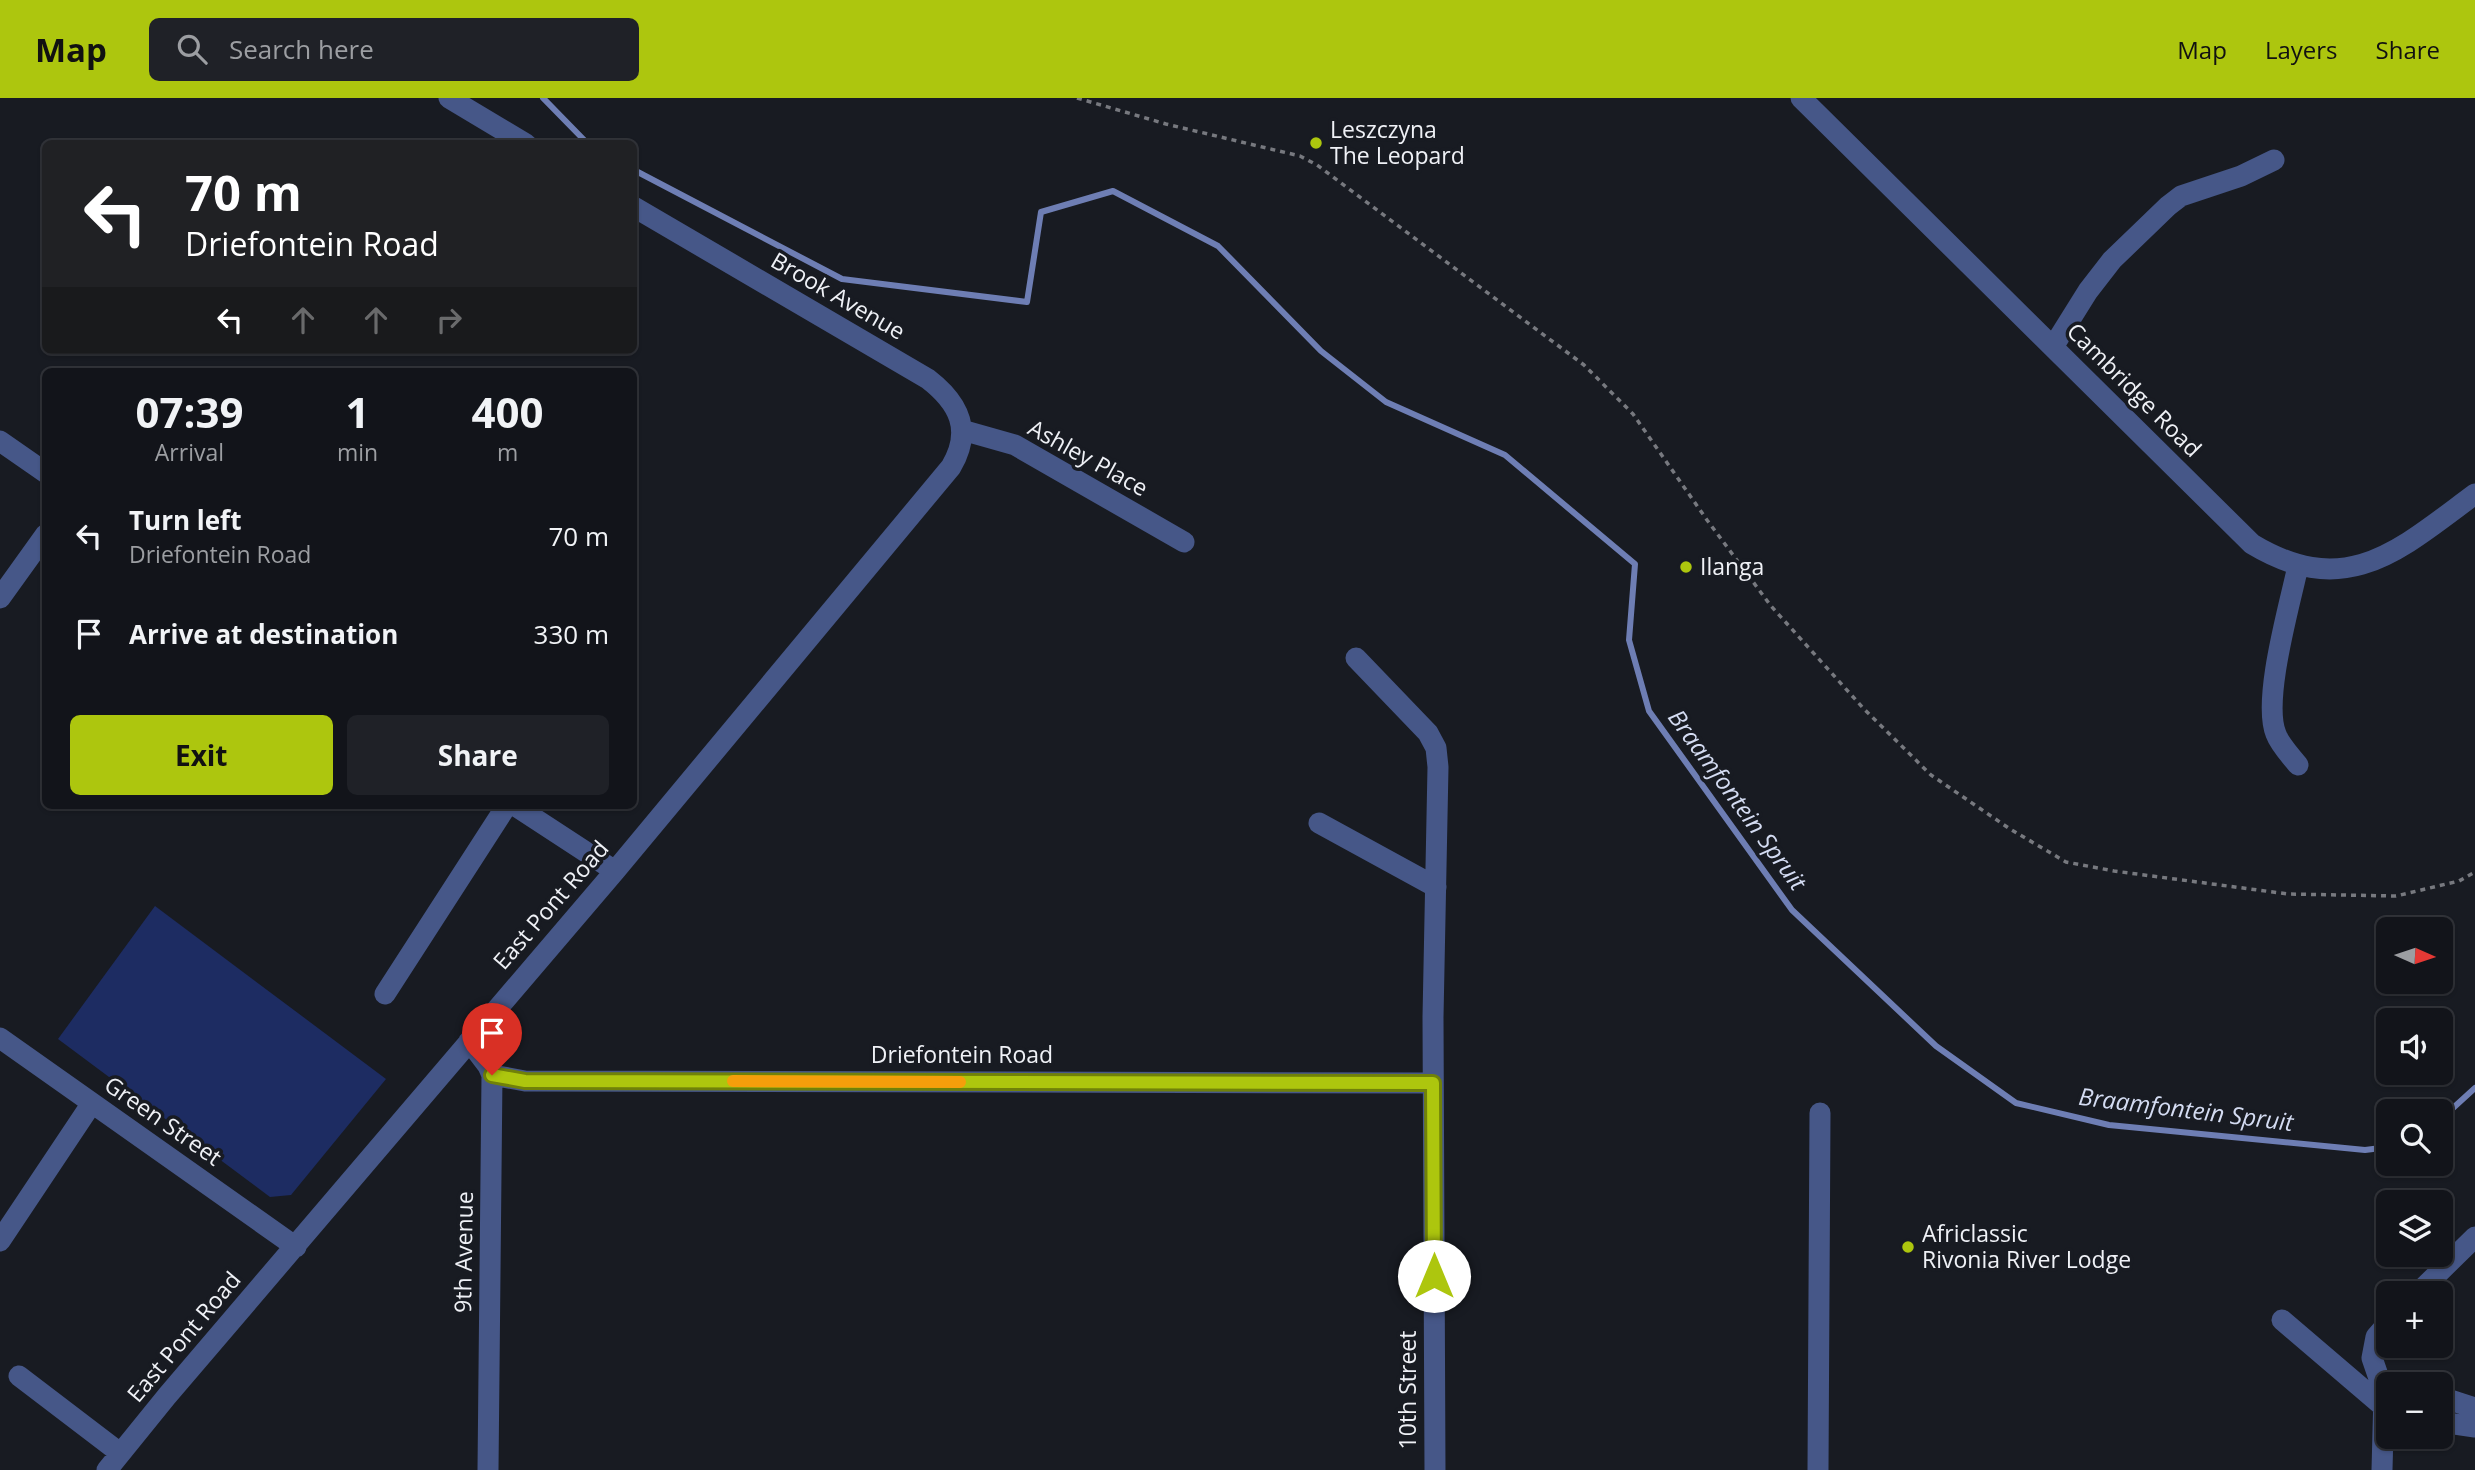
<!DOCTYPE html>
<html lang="en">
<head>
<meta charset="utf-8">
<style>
	:root { --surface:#12141a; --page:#1f2127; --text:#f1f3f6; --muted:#9c9ea2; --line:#313339; --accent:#adc60e }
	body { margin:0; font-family:"Open Sans",sans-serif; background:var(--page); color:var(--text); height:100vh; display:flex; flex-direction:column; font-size:26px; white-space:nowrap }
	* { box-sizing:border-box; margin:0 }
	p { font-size:23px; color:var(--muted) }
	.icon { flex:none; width:38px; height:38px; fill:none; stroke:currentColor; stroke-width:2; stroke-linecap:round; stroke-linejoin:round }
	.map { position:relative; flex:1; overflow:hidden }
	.sheet { position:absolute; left:42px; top:270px; width:595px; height:441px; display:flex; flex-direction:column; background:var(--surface); border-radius:10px; box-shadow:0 2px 5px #0004,0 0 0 2px var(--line) }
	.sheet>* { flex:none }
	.hud { position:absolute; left:42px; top:42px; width:595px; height:214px; border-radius:10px; box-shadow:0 2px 5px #0004,0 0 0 2px var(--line); background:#202124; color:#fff; overflow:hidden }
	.needle { width:46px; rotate:93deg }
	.fabs { position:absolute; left:2376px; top:819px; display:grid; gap:14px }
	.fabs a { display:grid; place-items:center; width:77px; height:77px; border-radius:10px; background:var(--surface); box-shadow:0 2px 5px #0004,0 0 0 2px var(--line); font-size:35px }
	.pin { position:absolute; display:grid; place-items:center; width:60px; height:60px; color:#fff; margin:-72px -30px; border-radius:50% 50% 50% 0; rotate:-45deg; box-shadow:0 0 7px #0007 }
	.pin .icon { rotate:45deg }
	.me { position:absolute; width:77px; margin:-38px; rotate:0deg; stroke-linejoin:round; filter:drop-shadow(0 0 5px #0008) }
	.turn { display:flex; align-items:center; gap:24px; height:147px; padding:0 28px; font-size:32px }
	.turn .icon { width:91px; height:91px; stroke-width:2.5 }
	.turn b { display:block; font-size:49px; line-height:60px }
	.lanes { display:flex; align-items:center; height:66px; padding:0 28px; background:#0003; justify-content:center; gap:35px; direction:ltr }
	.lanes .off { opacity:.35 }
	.eta { display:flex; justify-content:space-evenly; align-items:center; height:119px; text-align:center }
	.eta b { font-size:42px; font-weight:700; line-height:49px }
	.action { display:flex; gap:14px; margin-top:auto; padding:14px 28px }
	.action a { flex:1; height:80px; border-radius:10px; background:var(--accent); color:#111; font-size:28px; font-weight:700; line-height:80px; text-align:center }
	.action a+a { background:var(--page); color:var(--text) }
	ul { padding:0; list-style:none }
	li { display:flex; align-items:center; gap:21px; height:98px; padding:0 28px }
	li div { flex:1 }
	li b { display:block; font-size:26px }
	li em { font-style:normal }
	header { display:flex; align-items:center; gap:42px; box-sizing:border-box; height:98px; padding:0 35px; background:var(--accent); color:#111 }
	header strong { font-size:33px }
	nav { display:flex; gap:38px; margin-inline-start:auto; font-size:24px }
	.search { width:490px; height:63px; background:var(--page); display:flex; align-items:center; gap:18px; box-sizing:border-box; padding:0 24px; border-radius:10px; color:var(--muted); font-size:26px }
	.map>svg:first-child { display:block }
</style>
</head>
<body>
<header>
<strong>Map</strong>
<div class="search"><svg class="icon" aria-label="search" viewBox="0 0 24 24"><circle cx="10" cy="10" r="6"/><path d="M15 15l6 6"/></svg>Search here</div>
<nav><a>Map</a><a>Layers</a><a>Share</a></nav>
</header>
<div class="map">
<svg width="2475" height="1372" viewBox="0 0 2475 1372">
	<rect width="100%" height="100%" fill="#181b22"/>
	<path fill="#1d2c62" d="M155,808L386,981L291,1097L270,1099L58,941Z"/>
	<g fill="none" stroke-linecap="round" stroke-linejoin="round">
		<path stroke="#6e7eb4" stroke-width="6" d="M543,0L588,46
			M634,72L842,181L1027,204L1041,114L1113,93L1218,148L1321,253L1386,304L1505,357L1635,466L1629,542L1649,613L1792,812L1936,948L2016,1005L2109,1027L2365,1052L2389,1049
			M2441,1021L2475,990"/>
		<path stroke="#77797f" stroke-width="3.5" stroke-dasharray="5 5" stroke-linecap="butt" d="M1077,0L1166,26L1300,58L1317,67L1584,267L1633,316L1707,422L1771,508L1864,611L1931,677L2010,731L2066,764L2114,773L2288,796L2396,798L2459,783L2475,774"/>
		<path stroke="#465788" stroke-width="21" d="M449,0L526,46
			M1801,0L2252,446C2347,503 2399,452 2475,396
			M2053,249L2088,193L2112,162L2168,108L2181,98L2241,78L2274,62
			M962,332L1015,347L1184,444
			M0,343L46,375
			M2298,468C2290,506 2262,602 2276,636C2280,647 2290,657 2298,667
			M0,500L46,436
			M1356,560L1428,635L1436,650L1438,669L1433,919L1435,1372
			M514,707L615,773
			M1319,725L1436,789
			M385,896L507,707
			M0,940L296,1149
			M469,943L488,968L492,977L488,1372
			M492,977L525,983L1433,985
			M0,1143L92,1005
			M2418,1195L2475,1139
			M2282,1222L2385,1310
			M19,1278L120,1355
			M2441,1299L2475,1310
			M2441,1324L2475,1329
			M107,1372L167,1298L615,773L951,369C973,332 959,305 928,281L634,109
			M1818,1372L1820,1015
			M2382,1372L2384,1295L2372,1260L2376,1239L2389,1224"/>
	</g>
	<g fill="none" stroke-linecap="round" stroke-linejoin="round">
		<defs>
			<path id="route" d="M492,977L525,983L1433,985L1434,1178"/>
		</defs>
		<use href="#route" stroke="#708109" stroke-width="18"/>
		<use href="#route" stroke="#adc60e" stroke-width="12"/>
		<path stroke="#f59e0b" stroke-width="12" d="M733,983L960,984"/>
	</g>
	<g fill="#adc60e" stroke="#181b22" stroke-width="2.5">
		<circle cx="1316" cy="45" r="7"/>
		<circle cx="1686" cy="469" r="7"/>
		<circle cx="1908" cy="1149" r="7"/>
	</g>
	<g text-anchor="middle" stroke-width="7" stroke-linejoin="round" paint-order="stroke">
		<g font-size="23" fill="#eff1f6" stroke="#181b22" text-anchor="start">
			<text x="1330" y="40">Leszczyna<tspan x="1330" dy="26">The Leopard</tspan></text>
			<text x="1700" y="477">Ilanga</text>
			<text x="1922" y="1144">Africlassic<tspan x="1922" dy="26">Rivonia River Lodge</tspan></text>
		</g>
		<g font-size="23" fill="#eff1f6" stroke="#181b22">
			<text transform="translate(838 198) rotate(30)" y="8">Brook Avenue</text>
			<text transform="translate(2134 292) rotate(45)" y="8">Cambridge Road</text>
			<text transform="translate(1088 360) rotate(29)" y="8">Ashley Place</text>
			<text transform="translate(551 807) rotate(-49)" y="8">East Pont Road</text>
			<text x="962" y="965">Driefontein Road</text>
			<text transform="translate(163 1023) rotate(35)" y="8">Green Street</text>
			<text transform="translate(464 1154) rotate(-89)" y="8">9th Avenue</text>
			<text transform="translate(184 1239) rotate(-50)" y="8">East Pont Road</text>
			<text transform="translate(1408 1292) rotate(-90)" y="8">10th Street</text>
		</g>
		<g font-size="24" font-style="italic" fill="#d4dcf2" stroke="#181b22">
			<text transform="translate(1737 702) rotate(54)" y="8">Braamfontein Spruit</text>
			<text transform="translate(2186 1012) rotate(7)" y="8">Braamfontein Spruit</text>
		</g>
	</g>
</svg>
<div class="fabs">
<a><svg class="needle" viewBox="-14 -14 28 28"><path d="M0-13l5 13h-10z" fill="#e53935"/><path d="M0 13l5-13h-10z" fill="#9c9ea2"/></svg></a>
<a><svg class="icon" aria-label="sound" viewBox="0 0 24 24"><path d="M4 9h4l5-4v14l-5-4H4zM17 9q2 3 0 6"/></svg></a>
<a><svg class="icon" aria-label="search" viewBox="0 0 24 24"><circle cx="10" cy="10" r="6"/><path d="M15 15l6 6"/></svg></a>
<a><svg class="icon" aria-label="layers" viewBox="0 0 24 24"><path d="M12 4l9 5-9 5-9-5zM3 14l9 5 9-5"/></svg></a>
<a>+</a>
<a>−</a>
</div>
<div class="pin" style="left:492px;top:977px;background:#d93025"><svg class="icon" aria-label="arrive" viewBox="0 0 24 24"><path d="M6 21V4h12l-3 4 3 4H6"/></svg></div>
<svg class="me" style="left:1434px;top:1178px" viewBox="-20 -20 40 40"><circle r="19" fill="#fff"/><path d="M0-13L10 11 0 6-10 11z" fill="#adc60e"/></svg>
<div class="hud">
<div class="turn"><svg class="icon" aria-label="left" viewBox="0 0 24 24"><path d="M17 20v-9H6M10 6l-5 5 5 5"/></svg><div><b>70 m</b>Driefontein Road</div></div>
<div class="lanes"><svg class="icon" aria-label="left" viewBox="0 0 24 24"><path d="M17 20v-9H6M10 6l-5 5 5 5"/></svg><svg class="icon off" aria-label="ahead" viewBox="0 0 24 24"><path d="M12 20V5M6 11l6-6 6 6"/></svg><svg class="icon off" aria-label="ahead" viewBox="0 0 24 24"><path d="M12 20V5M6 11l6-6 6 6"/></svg><svg class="icon off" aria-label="right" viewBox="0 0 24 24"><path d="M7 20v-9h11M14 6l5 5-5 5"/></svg></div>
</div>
<section class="sheet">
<div class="eta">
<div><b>07:39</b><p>Arrival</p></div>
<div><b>1</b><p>min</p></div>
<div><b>400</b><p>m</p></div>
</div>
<ul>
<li><svg class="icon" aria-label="left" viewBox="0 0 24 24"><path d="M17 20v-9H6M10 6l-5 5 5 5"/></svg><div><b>Turn left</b><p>Driefontein Road</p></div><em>70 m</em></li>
<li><svg class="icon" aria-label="arrive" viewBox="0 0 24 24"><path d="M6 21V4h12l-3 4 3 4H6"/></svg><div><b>Arrive at destination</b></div><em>330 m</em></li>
</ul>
<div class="action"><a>Exit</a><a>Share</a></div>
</section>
</div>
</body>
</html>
